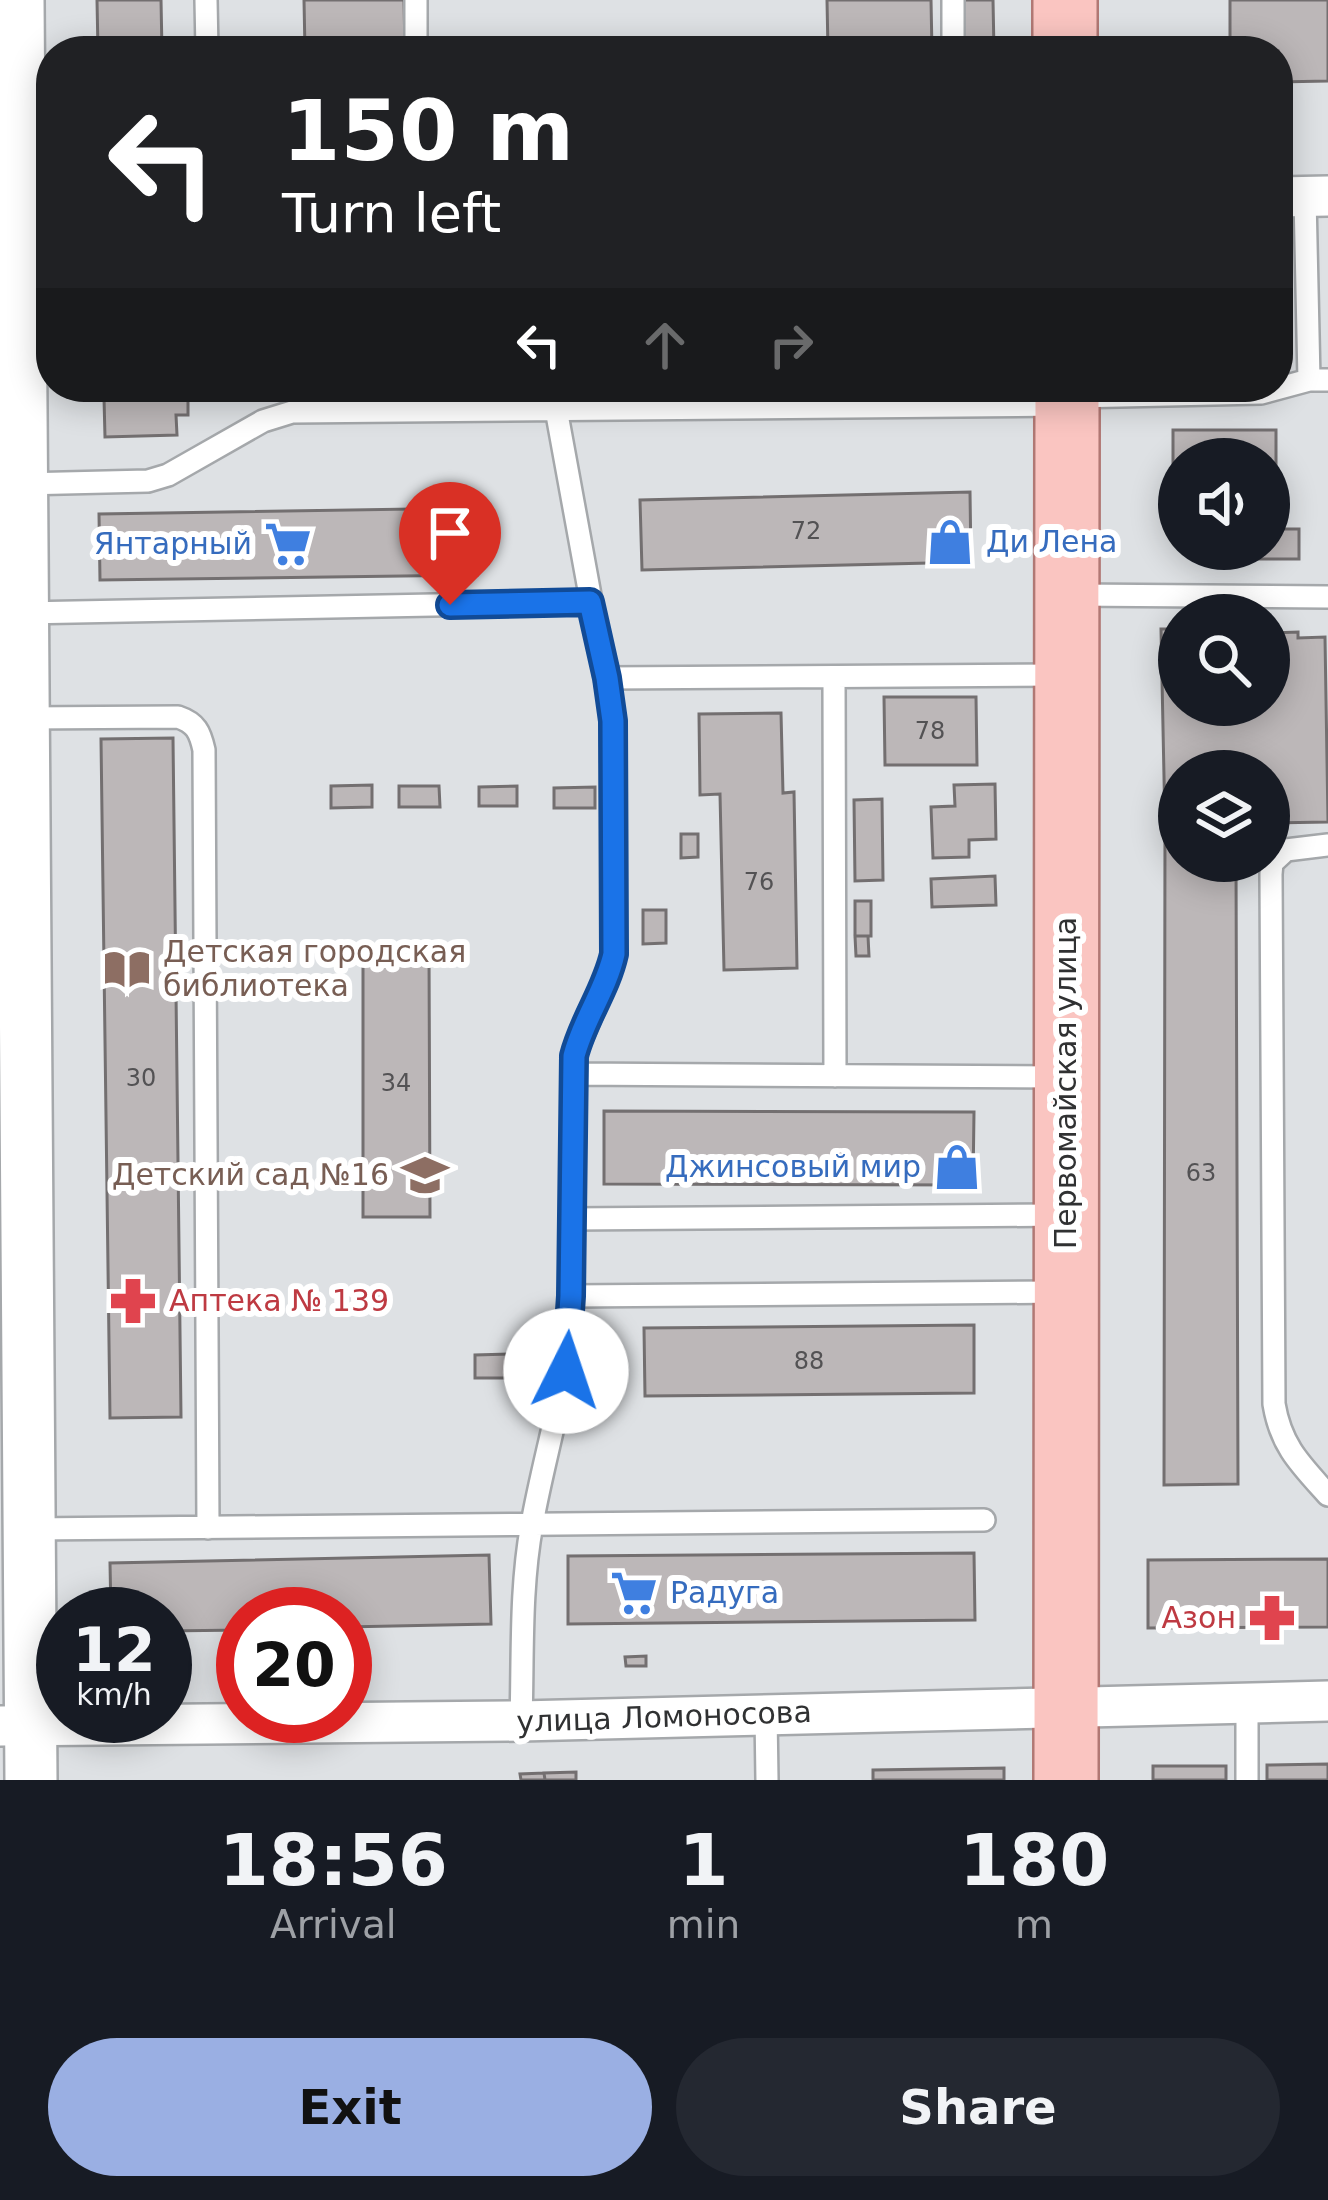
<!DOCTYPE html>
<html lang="en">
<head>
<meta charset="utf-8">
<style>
	:root { --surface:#171b24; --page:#242831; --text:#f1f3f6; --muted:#9ea1a6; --accent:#9aafe3 }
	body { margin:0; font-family:"DejaVu Sans",sans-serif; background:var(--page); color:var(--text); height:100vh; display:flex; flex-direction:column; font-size:45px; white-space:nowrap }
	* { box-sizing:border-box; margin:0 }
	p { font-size:39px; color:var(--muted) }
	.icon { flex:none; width:66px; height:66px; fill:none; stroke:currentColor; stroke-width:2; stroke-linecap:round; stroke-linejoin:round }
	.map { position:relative; height:1780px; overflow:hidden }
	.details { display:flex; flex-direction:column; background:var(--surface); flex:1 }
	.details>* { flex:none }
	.top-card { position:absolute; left:36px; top:36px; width:1257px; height:366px; border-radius:48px; box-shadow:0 6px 30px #0003; background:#202124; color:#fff; overflow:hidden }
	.fabs { position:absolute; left:1158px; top:438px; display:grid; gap:24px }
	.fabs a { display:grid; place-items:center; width:132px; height:132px; border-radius:50%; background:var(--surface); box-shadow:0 6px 30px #0003; font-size:60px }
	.speed { position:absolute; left:36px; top:1587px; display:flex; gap:24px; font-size:60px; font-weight:700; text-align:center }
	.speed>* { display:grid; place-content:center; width:156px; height:156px; border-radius:50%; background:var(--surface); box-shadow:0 6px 30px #0003; line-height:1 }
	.speed small { font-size:30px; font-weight:400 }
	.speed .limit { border:18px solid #d22; background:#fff; color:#111 }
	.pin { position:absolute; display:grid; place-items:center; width:102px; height:102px; color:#fff; margin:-123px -51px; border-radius:50% 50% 50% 0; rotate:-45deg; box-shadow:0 0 12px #0007 }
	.pin .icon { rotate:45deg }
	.me { position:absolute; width:132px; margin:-66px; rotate:4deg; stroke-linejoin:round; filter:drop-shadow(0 0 9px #0008) }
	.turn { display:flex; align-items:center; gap:42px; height:252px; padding:0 48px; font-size:54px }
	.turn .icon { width:156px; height:156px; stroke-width:2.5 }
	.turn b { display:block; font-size:84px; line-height:102px }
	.lanes { display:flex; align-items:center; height:114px; padding:0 48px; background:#0003; justify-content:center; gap:60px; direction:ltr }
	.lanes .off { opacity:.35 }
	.eta { display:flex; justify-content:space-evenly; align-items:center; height:204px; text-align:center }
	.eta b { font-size:72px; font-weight:600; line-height:84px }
	.cta { display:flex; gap:24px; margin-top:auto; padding:24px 48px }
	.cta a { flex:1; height:138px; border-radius:72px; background:var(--accent); color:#111; font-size:48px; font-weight:600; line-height:138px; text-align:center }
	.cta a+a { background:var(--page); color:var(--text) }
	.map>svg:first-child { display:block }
</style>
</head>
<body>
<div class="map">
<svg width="1328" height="1780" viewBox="0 0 1328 1780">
	<rect width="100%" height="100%" fill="#dee1e4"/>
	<path fill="#bcb7b8" stroke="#736f70" stroke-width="3" d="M97,0H161L162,51H98Z
		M304,0H404L405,51H305Z
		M827,0H931L932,51H828Z
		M964,0H993L994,51H964Z
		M1230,0H1328V81L1278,82V51H1230Z
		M1278,262H1287L1288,354H1278Z
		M94,387H127V397L94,398Z
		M127,387H197V397L188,398V415H176L177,435L105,437L104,398L127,397Z
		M1173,430H1276V505H1269V459H1179V484H1173Z
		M970,492L971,562L642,570L640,500Z
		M476,508L477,575L100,580L99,514Z
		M1269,529H1299V559H1257V549H1269Z
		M1161,629H1179V705H1269V633L1298,632V638L1325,637L1328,822L1269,823V771H1179V825L1165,826Z
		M884,697H976L977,765H885Z
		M781,713L783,793L794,792L797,968L724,970L720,794L700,795L699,714Z
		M173,738L181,1417L110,1418L101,739Z
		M995,784L996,839L969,840V857L933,858L931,807L955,806L954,785Z
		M372,785V807L331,808V786Z
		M399,786H439L440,807H399Z
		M517,786V806H479V787Z
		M595,787V808H554V788Z
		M882,799L883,880L855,881L854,800Z
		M1179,825V861H1236L1238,1484L1164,1485L1165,826Z
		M681,834H698V857L681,858Z
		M995,876L996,905L932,907L931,879Z
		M855,901H871V936H855Z
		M643,910H666V943L643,944Z
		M855,936H868L869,956H856Z
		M363,949H429L430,1217H363Z
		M604,1111L974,1112L973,1185L604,1184Z
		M974,1325V1393L645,1396L644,1328Z
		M512,1354V1378H475V1355Z
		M974,1553L975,1620L568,1624V1556Z
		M489,1555L491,1624L345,1627V1614H243V1630L165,1631V1614H111L110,1563Z
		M1328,1559V1627L1148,1628V1560Z
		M646,1656V1666H626L625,1657Z
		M1328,1764V1780H1267V1765Z
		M1153,1766H1226V1780H1153Z
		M1004,1768V1780H873V1770Z
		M576,1772V1780H545L544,1773Z
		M544,1773L545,1780H521L520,1774Z"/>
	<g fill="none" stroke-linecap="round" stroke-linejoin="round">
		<defs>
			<path id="service" d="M206,0L207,51
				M416,0V51
				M953,0V51
				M1305,197L1309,380
				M1073,397L1261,393L1309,380H1328
				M22,484L148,481L168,475L263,421L292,412L1061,405
				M1073,595L1328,597
				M23,613L590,602
				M834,677L835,1076
				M607,678L1062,675
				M24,718L178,717C196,723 200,732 204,750L208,1528
				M1328,845L1286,850L1272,863L1271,874L1274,1404C1281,1446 1300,1464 1328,1495
				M572,1074L1060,1077
				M571,1219L1062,1215
				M571,1296L1062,1292
				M31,1529L984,1520
				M766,1714L767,1780
				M521,1721C523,1656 520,1588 532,1524C543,1462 562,1402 569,1339L574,1056L610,972L615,954L613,721L552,387
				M1247,1780V1703"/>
			<path id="minor" d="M1278,197L1328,196
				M0,1726L521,1721L1328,1701"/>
			<path id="tertiary" d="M18,0L31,1780"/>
			<path id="primary" d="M1065,0V51
				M1066,1780L1067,387"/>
		</defs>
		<use href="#service" stroke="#a5a8ab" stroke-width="26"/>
		<use href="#minor" stroke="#a5a8ab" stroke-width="44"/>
		<use href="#tertiary" stroke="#a5a8ab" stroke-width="56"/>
		<use href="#primary" stroke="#b17874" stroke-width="68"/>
		<use href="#service" stroke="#fff" stroke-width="21"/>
		<use href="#minor" stroke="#fff" stroke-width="39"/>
		<use href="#tertiary" stroke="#fff" stroke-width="51"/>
		<use href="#primary" stroke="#fac5c1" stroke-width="63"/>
	</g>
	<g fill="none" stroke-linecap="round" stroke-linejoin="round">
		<defs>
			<path id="route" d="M450,605L590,602L607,678L613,721L614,954C606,990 583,1020 574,1056L571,1296L566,1371"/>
		</defs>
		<use href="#route" stroke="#114b97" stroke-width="30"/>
		<use href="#route" stroke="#1a73e8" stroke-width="21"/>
	</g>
	<defs>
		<symbol id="shop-bare" viewBox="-9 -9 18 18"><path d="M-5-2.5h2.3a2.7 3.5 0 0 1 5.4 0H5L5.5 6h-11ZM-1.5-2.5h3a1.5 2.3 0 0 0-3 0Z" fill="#3f7fe0" stroke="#fff" stroke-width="2.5" paint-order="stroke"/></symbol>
		<symbol id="supermarket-bare" viewBox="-9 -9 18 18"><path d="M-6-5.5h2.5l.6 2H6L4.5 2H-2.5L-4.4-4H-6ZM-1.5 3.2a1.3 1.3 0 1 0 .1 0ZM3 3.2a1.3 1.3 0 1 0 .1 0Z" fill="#3f7fe0" stroke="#fff" stroke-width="2.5" paint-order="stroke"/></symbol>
		<symbol id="library-bare" viewBox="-9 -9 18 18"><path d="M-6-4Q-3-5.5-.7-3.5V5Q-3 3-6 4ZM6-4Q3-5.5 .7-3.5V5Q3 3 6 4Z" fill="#8d6e63" stroke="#fff" stroke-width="2.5" paint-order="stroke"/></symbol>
		<symbol id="school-bare" viewBox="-9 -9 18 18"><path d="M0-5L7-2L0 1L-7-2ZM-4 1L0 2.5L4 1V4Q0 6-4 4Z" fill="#8d6e63" stroke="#fff" stroke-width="2.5" paint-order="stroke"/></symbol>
		<symbol id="pharmacy-bare" viewBox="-9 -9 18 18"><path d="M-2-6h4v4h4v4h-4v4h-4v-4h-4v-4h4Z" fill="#e0444e" stroke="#fff" stroke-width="2.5" paint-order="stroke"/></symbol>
	</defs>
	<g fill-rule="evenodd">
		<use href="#shop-bare" x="917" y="509" width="66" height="66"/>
		<use href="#supermarket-bare" x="255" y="511" width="66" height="66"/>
		<use href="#library-bare" x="94" y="936" width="66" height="66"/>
		<use href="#shop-bare" x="924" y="1134" width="66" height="66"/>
		<use href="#school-bare" x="392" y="1142" width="66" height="66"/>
		<use href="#pharmacy-bare" x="100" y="1268" width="66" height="66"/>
		<use href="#supermarket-bare" x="601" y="1560" width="66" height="66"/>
		<use href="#pharmacy-bare" x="1239" y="1585" width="66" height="66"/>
	</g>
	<g text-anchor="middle" stroke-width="12" stroke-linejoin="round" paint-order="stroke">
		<g font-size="24" fill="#535254">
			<text x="806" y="539">72</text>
			<text x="930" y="739">78</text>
			<text x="759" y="890">76</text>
			<text x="141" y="1086">30</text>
			<text x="396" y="1091">34</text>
			<text x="1201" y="1181">63</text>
			<text x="809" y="1369">88</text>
		</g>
		<g font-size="30" fill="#366cbe" stroke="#fff" text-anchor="start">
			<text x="986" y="552">Ди Лена</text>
			<text x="252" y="554" text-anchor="end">Янтарный</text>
			<text x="921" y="1177" text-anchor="end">Джинсовый мир</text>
			<text x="670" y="1603">Радуга</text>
		</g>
		<g font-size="30" fill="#785e54" stroke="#fff" text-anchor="start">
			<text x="163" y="962">Детская городская<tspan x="163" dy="34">библиотека</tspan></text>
			<text x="389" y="1185" text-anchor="end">Детский сад №16</text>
		</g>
		<g font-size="30" fill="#303132" stroke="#fff">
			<text transform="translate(1066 1083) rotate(-90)" y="10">Первомайская улица</text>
			<text transform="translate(664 1717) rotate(-2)" y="10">улица Ломоносова</text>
		</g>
		<g font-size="30" fill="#be3a42" stroke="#fff" text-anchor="start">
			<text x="169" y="1311">Аптека № 139</text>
			<text x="1236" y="1628" text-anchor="end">Азон</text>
		</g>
	</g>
</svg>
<div class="fabs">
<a><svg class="icon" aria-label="sound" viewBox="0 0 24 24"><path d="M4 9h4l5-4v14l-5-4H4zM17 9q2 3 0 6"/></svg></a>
<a><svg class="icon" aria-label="search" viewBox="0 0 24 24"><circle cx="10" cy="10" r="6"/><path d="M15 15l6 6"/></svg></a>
<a><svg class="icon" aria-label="layers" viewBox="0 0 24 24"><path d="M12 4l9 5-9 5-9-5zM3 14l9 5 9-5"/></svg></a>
</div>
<div class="speed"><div>12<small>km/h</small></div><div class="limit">20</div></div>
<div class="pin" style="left:450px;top:605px;background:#d93025"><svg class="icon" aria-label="arrive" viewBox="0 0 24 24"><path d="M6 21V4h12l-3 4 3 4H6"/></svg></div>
<svg class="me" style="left:566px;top:1371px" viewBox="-20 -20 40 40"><circle r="19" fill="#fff"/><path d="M0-13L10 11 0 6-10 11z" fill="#1a73e8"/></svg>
<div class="top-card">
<div class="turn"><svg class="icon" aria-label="left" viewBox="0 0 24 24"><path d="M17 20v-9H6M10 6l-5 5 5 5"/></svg><div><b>150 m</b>Turn left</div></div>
<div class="lanes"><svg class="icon" aria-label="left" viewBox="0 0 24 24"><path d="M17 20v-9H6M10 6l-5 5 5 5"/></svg><svg class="icon off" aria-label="ahead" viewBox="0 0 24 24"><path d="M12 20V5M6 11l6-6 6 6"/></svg><svg class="icon off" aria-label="right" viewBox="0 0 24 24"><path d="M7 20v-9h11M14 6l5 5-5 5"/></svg></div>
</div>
</div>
<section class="details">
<div class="eta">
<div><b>18:56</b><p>Arrival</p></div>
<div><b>1</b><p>min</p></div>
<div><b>180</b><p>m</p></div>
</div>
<div class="cta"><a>Exit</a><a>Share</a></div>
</section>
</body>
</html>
